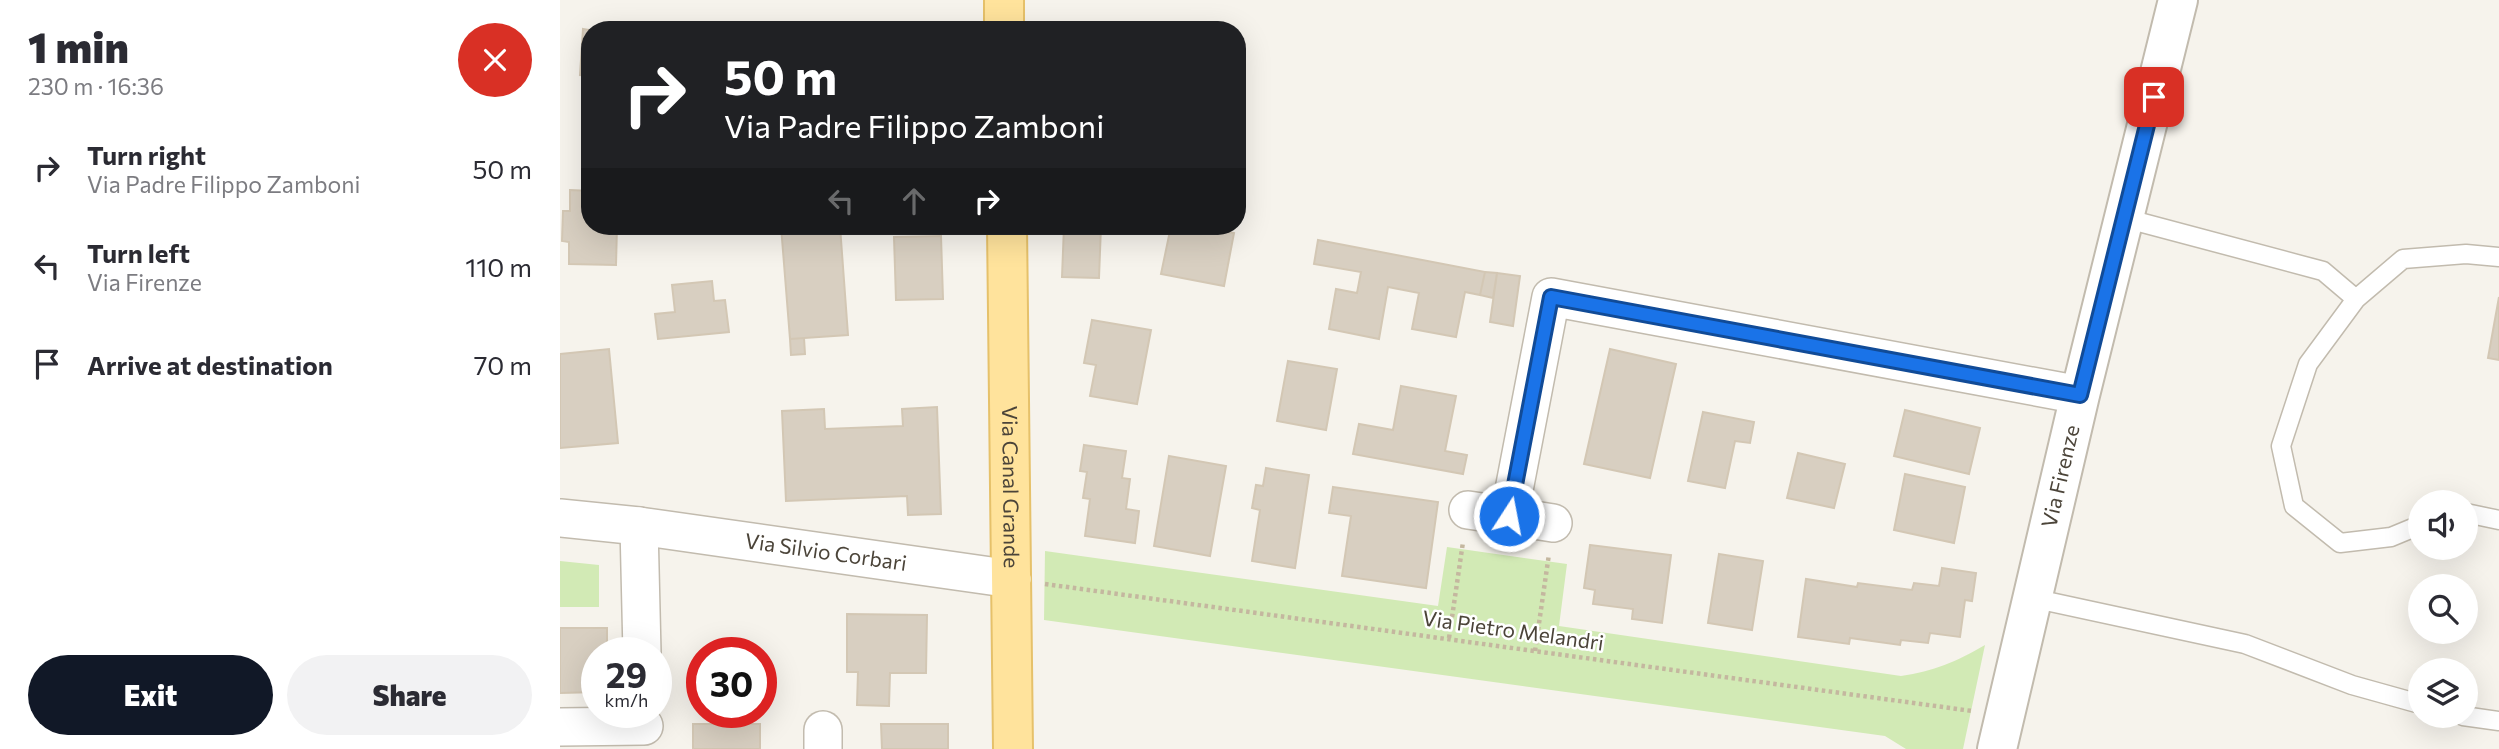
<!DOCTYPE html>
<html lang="en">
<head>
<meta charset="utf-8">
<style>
	:root { --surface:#fff; --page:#f2f2f3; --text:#2b2b33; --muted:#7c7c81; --accent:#111827 }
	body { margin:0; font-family:Commissioner,sans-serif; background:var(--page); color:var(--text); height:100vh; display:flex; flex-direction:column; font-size:26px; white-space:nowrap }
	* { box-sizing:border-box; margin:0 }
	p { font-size:23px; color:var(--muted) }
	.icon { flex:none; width:38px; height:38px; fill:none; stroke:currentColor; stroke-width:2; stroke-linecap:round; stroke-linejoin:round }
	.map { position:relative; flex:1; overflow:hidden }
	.drawer { display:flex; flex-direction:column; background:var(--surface); width:560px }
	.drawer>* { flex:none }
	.banner { position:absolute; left:21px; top:21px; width:665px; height:214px; border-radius:28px; box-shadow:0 7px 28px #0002; background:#202124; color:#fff; overflow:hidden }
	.fabs { position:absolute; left:1848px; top:490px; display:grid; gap:14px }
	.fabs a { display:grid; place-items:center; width:70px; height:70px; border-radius:50%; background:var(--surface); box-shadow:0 7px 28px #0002; font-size:35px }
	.speed { position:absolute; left:21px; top:637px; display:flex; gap:14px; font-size:35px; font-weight:700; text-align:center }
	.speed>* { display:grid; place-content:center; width:91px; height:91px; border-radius:50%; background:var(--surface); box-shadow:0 7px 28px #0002; line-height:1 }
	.speed small { font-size:18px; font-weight:400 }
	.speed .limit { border:10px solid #d22; background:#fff; color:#111 }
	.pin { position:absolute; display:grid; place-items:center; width:60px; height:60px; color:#fff; margin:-30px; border-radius:14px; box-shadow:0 4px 10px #0006 }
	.me { position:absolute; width:77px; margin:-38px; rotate:11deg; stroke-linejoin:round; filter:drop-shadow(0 0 5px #0008) }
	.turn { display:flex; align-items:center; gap:24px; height:147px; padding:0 28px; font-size:32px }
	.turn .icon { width:91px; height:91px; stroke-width:2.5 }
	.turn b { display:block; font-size:49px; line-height:60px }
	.lanes { display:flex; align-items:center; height:66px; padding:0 28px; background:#0003; justify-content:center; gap:35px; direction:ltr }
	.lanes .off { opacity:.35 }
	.round { display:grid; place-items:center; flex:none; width:74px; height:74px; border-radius:37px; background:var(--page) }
	.overview { display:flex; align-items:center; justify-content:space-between; height:119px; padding:0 28px }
	h1 { font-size:42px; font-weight:800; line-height:52px }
	.action { display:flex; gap:14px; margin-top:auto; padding:14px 28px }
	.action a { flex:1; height:80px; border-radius:42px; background:var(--accent); color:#fff; font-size:28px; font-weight:800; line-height:80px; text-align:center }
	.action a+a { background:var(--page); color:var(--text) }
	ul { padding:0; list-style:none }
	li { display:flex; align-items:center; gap:21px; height:98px; padding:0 28px }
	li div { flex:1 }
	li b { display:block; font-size:26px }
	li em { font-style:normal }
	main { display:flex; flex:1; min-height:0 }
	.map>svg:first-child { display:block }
</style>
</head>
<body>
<main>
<section class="drawer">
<div class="overview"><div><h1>1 min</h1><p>230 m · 16:36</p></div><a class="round" style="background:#d93025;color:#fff"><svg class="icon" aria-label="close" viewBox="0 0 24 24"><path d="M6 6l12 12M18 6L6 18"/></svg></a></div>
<ul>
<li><svg class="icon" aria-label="right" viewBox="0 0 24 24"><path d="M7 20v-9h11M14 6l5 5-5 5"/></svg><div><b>Turn right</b><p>Via Padre Filippo Zamboni</p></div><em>50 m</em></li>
<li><svg class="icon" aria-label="left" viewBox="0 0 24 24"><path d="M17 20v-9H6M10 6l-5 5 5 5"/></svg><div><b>Turn left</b><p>Via Firenze</p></div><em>110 m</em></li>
<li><svg class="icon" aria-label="arrive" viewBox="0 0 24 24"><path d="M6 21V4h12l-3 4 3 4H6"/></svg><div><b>Arrive at destination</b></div><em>70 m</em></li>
</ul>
<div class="action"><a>Exit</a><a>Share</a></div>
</section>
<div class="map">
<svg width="1939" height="749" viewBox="0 0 1939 749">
	<rect width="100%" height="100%" fill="#f6f3ec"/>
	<path fill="#d2eab5" d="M887,547L1007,564L999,626L1341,676C1374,671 1396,662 1425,645L1403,749H1346L1325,736L484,620L485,551L878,606Z
		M0,561L39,565V607H0Z"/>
	<path fill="#d8cfc1" stroke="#d3c7b4" stroke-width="2" d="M23,29L30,30V76L20,75Z
		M10,190L30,191V226H57L56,265L9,264V242L2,241L3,211H10Z
		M221,226H280L288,335L230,339Z
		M504,226H541L539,278L502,277Z
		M611,226H635L674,233L664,286L601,274Z
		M381,236L383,299L336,300L334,237Z
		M758,240L925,272L920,295L905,292L896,337L852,329L859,293L828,287L819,339L769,329L776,289L797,293L801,272L754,264Z
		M925,272L937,273L933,298L920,295Z
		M937,273L960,276L953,326L930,322Z
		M152,281L154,301L165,300L169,332L98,339L95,314L115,312L112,285Z
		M1939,297V360L1928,358Z
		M532,320L591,330L577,404L530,396L536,365L524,363Z
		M244,338L245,354L231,355L230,339Z
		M49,349L58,443L0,448V354Z
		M1050,349L1116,364L1090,478L1024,464Z
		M728,361L777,369L766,430L717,421Z
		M841,386L896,396L885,451L907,455L903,474L793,454L799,424L833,430Z
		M377,407L381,514L348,515L347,496L226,501L222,411L264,409L265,429L343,426L342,409Z
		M1345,410L1420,428L1409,474L1334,456Z
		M1143,412L1194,422L1190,443L1175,441L1165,488L1128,481Z
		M524,445L566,451L562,478L570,479L566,509L579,511L575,543L525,536L530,499L523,498L527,472L520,471Z
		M1238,453L1285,464L1274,508L1227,498Z
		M609,456L666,466L650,556L594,546Z
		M706,468L749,475L735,568L692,561L700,510L692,508L696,485L703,486Z
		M1345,474L1405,487L1394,543L1334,530Z
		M773,487L878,502L866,588L782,576L791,516L769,513Z
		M1030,545L1111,555L1102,623L1072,619L1073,609L1033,604L1035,590L1024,588Z
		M1159,554L1203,561L1192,630L1148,623Z
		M1382,568L1416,573L1412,601L1405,600L1400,637L1370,633L1368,643L1341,640L1340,645L1290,638L1289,644L1238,637L1246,579L1297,587L1298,583L1352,590L1354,583L1379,586Z
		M287,614L367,615L366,673H330L329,706L297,705L298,672H287Z
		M0,628H47V653H37V692L0,693Z
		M133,724H200V749H133Z
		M321,724H388V749H322Z"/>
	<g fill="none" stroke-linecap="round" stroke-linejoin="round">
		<defs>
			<path id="service" d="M1564,218L1763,271L1796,299
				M1906,513L1939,520
				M1860,525L1831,537L1780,543L1734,506L1721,446L1748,364L1796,299L1843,259L1906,254L1939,257
				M1472,598L1685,644L1792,685L1860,704
				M1903,716L1939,721"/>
			<g id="minor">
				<path d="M908,510L949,516"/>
				<path id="s1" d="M0,518L79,526L452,579"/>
				<path d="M993,523L949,516L991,297L1520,395"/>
				<path d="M79,526L82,653"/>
				<path d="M0,727L84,726"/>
				<path d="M263,730V749"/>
			</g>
			<g id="tertiary">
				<path id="s2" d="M1437,749L1520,395L1618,0"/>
			</g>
			<g id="primary">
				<path d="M444,0V30"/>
				<path id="s3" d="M447,226L453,749"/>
			</g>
		</defs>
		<use href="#service" stroke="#c2bbae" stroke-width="21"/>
		<use href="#minor" stroke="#c2bbae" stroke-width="40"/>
		<use href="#tertiary" stroke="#c2bbae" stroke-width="42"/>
		<use href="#primary" stroke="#e6c16a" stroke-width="42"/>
		<path stroke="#c4b79f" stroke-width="4.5" stroke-dasharray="3.5 3.5" stroke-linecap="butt" d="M485,584L1412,711
			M889,638L903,542
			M975,651L989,554"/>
		<use href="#service" stroke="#fff" stroke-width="18"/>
		<use href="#minor" stroke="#fff" stroke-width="37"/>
		<use href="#tertiary" stroke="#fff" stroke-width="38"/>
		<use href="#primary" stroke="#ffe39c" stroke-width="38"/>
	</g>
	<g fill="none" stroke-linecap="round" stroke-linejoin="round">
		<defs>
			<path id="route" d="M949,516L991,297L1520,395L1594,97"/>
		</defs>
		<use href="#route" stroke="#114b97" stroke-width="18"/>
		<use href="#route" stroke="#1a73e8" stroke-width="12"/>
	</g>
	<g text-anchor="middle" stroke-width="5" stroke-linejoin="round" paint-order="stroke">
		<g font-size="21" fill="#4b4439" stroke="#fff">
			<text dy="7" stroke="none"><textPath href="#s2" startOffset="280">Via Firenze</textPath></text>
			<text dy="7" stroke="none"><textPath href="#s3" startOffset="261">Via Canal Grande</textPath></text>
			<text dy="7" stroke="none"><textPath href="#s1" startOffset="268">Via Silvio Corbari</textPath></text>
			<text transform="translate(953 631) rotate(8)" y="7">Via Pietro Melandri</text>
		</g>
	</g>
</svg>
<div class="fabs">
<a><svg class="icon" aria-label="sound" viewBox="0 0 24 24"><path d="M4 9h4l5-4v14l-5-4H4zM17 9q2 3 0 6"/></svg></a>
<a><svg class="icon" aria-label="search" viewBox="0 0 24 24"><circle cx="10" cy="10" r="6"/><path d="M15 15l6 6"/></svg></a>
<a><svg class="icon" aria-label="layers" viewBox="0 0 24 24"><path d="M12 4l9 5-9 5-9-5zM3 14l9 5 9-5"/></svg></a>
</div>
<div class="speed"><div>29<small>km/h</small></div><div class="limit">30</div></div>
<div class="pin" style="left:1594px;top:97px;background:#d93025"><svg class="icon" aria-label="arrive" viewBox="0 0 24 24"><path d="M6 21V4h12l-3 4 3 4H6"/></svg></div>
<svg class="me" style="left:949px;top:516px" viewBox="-20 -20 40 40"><circle r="17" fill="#1a73e8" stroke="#fff" stroke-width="3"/><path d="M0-11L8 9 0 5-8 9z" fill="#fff"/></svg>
<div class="banner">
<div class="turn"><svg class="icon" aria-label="right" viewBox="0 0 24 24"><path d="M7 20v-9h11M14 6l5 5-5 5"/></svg><div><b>50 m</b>Via Padre Filippo Zamboni</div></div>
<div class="lanes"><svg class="icon off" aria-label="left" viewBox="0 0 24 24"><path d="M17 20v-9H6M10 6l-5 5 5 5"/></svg><svg class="icon off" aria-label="ahead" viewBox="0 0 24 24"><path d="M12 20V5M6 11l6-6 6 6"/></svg><svg class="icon" aria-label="right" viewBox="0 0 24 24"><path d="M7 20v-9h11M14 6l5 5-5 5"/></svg></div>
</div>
</div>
</main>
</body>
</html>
